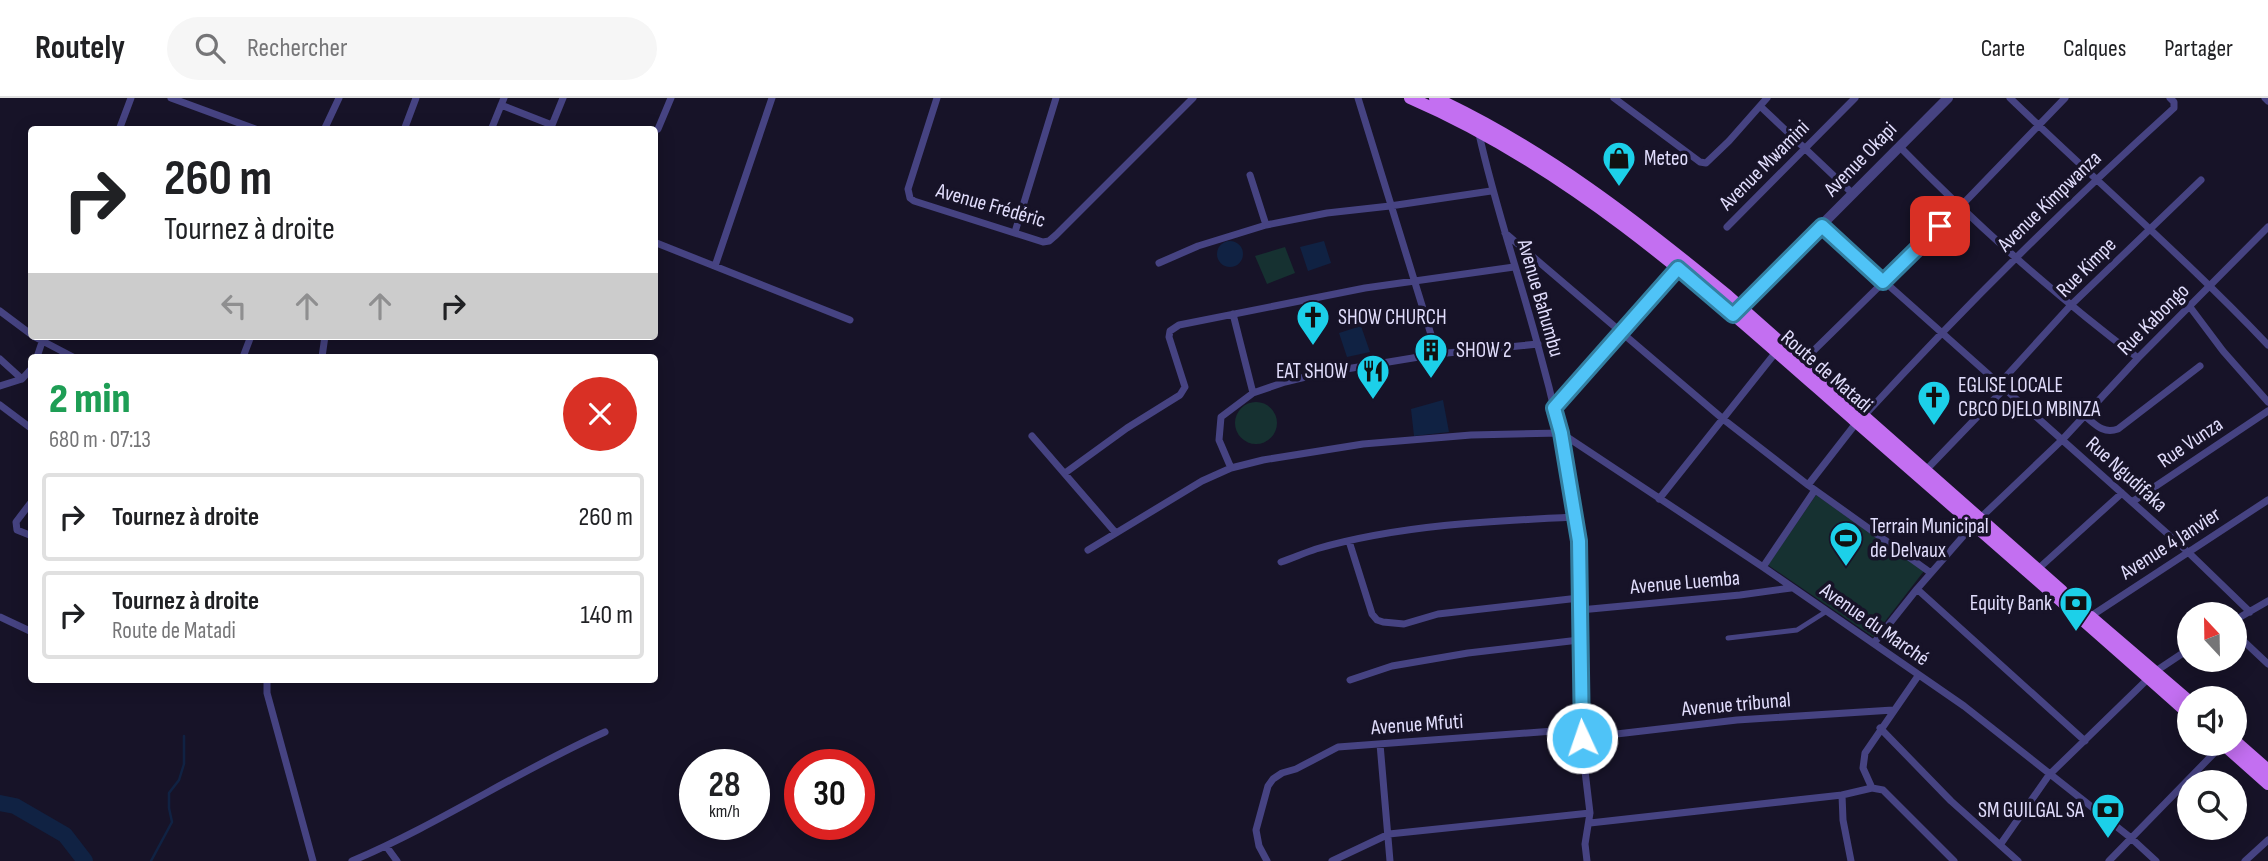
<!DOCTYPE html>
<html lang="fr">
<head>
<meta charset="utf-8">
<style>
	:root { --surface:#fff; --page:#f6f6f6; --text:#202124; --muted:#757577; --line:#e0e0e0 }
	body { margin:0; font-family:"Sofia Sans Condensed",sans-serif; background:var(--page); color:var(--text); height:100vh; display:flex; flex-direction:column; font-size:26px; white-space:nowrap }
	* { box-sizing:border-box; margin:0 }
	p { font-size:23px; color:var(--muted) }
	.icon { flex:none; width:38px; height:38px; fill:none; stroke:currentColor; stroke-width:2; stroke-linecap:round; stroke-linejoin:round }
	.map { position:relative; flex:1; overflow:hidden }
	.drawer { position:absolute; left:28px; top:256px; width:630px; height:329px; display:flex; flex-direction:column; background:var(--surface); border-radius:7px; box-shadow:0 4px 18px #0003 }
	.drawer>* { flex:none }
	.guide { position:absolute; left:28px; top:28px; width:630px; height:214px; border-radius:7px; box-shadow:0 4px 18px #0003; background:#fff; color:var(--text); overflow:hidden }
	.needle { width:46px; rotate:338deg }
	.fabs { position:absolute; left:2177px; top:504px; display:grid; gap:14px }
	.fabs a { display:grid; place-items:center; width:70px; height:70px; border-radius:50%; background:var(--surface); box-shadow:0 4px 18px #0003; font-size:35px }
	.speed { position:absolute; left:679px; top:651px; display:flex; gap:14px; font-size:35px; font-weight:700; text-align:center }
	.speed>* { display:grid; place-content:center; width:91px; height:91px; border-radius:50%; background:var(--surface); box-shadow:0 4px 18px #0003; line-height:1 }
	.speed small { font-size:18px; font-weight:400 }
	.speed .limit { border:10px solid #d22; background:#fff; color:#111 }
	.pin { position:absolute; display:grid; place-items:center; width:60px; height:60px; color:#fff; margin:-30px; border-radius:14px; box-shadow:0 4px 10px #0006 }
	.me { position:absolute; width:77px; margin:-38px; rotate:357deg; stroke-linejoin:round; filter:drop-shadow(0 0 5px #0008) }
	.turn { display:flex; align-items:center; gap:24px; height:147px; padding:0 21px; font-size:32px }
	.turn .icon { width:91px; height:91px; stroke-width:2.5 }
	.turn b { display:block; font-size:49px; line-height:60px }
	.lanes { display:flex; align-items:center; height:66px; padding:0 21px; background:#0003; justify-content:center; gap:35px; direction:ltr }
	.lanes .off { opacity:.35 }
	.round { display:grid; place-items:center; flex:none; width:74px; height:74px; border-radius:37px; background:var(--page) }
	.overview { display:flex; align-items:center; justify-content:space-between; height:119px; padding:0 21px }
	h1 { font-size:42px; font-weight:800; line-height:52px; color:#1e9e55 }
	ul { padding:0; list-style:none }
	li { display:flex; align-items:center; gap:21px; height:88px; margin:0 14px 10px; padding:0 7px; border:4px solid var(--line); border-radius:7px }
	li div { flex:1 }
	li b { display:block; font-size:26px }
	li em { font-style:normal }
	header { display:flex; align-items:center; gap:42px; box-sizing:border-box; height:98px; padding:0 35px; background:var(--surface); border-bottom:2px solid var(--line) }
	header strong { font-size:33px }
	nav { display:flex; gap:38px; margin-inline-start:auto; font-size:24px }
	.search { width:490px; height:63px; background:var(--page); display:flex; align-items:center; gap:18px; box-sizing:border-box; padding:0 24px; border-radius:38px; color:var(--muted); font-size:26px }
	.map>svg:first-child { display:block }
</style>
</head>
<body>
<header>
<strong>Routely</strong>
<div class="search"><svg class="icon" aria-label="search" viewBox="0 0 24 24"><circle cx="10" cy="10" r="6"/><path d="M15 15l6 6"/></svg>Rechercher</div>
<nav><a>Carte</a><a>Calques</a><a>Partager</a></nav>
</header>
<div class="map">
<svg width="2268" height="763" viewBox="0 0 2268 763">
	<rect width="100%" height="100%" fill="#171328"/>
	<path fill="#163131" d="M1285,149L1295,175L1267,186L1255,158Z
		M1235 325a21 21 0 1 1 42 0a21 21 0 1 1-42 0Z
		M1816,397L1924,473L1873,539L1768,467Z"/>
	<path fill="#102243" d="M1217 156a13 13 0 1 1 26 0a13 13 0 1 1-26 0Z
		M1324,143L1331,165L1308,173L1300,149Z
		M1361,228L1370,254L1347,259L1339,235Z
		M1443,302L1449,334L1414,338L1411,311Z"/>
	<g fill="none" stroke-linecap="round" stroke-linejoin="round">
		<path stroke="#102243" stroke-width="2.5" d="M151,763L172,724L169,710V695L179,682L184,666V638"/>
		<path stroke="#102243" stroke-width="16" d="M0,705L15,708L65,737L85,763"/>
		<path stroke="#464382" stroke-width="5" d="M1728,540L1797,532L1827,513"/>
		<path stroke="#464382" stroke-width="7" d="M171,0L258,32
			M937,0L908,91L910,100L914,103L1043,144L1049,143L1056,137L1193,0
			M1358,0L1437,256
			M1614,0L1700,64L1706,65L1729,43L1767,0
			M2010,0C2096,83 2186,161 2268,247
			M2265,0L2268,3
			M501,7L552,27
			M1760,8L1852,95
			M658,31L671,0
			M119,32L131,0
			M324,32L339,0
			M404,32L416,0
			M491,32L504,0
			M550,32L563,0
			M1479,36C1495,108 1519,177 1538,248C1556,312 1570,377 1579,443L1580,631L1590,715L1585,746L1587,763
			M1899,48C1974,125 2052,195 2138,260
			M1250,77L1266,127
			M1822,128L2188,454L2250,514
			M1727,129L1855,0
			M1015,134L1056,0
			M1505,135L1723,321L1808,387L1931,475
			M654,144L850,222
			M1159,165L1198,148L1266,127L1327,115L1390,108L1491,93
			M715,168L772,0
			M2190,209L2223,253L2268,304
			M0,213L32,237
			M1233,216L1253,295
			M33,238L73,259
			M37,259L44,238
			M243,259L251,238
			M322,259L325,238
			M0,261L22,281
			M1802,264L1959,110L2065,0
			M2000,285L2070,208L2201,82
			M0,288L22,281L32,270
			M0,307L32,331
			M1554,310L1678,171
			M2085,318C2096,327 2103,336 2118,331L2200,268
			M1863,319C1962,211 2066,108 2174,10V4L2170,0
			M1032,338L1115,434
			M1231,370L1219,342L1221,319L1253,295L1285,284L1322,275L1437,256L1538,246
			M1926,372L2005,290
			M1065,375L1127,330L1180,297L1185,289L1169,239L1170,233L1179,227L1365,190L1514,169
			M1808,387L1857,324
			M1659,401L1776,254
			M32,403L16,424L17,432L32,438
			M2132,404L2268,313
			M1349,443L1372,516L1377,522L1383,524L1404,526L1438,516L1579,500
			M1088,452L1202,383L1231,370L1263,362L1363,346L1471,337L1561,335L1763,469L1964,608L2131,740L2156,763
			M1281,464C1293,460 1304,455 1316,451C1400,427 1489,423 1576,419
			M1763,469L1815,392
			M2038,471L2122,395
			M1917,491L2085,643
			M1580,512L1740,497L1791,490
			M2091,518L2268,402
			M0,519L32,534
			M2235,522L2268,503
			M2235,535L2268,566
			M1874,545L1917,491L1973,427L2062,342L2138,260L2268,129
			M267,581V595L313,763
			M1350,582L1392,568L1468,555L1579,542
			M1880,630L1951,703L2018,763
			M1582,640L1737,622L1893,612
			M1380,646L1390,763
			M1872,690L1883,692L1954,763
			M1590,725L1842,697
			M2000,747L2049,677L2156,573L2189,551
			M386,748L397,763
			M352,763C439,726 518,673 605,634
			M1267,763L1259,748L1256,732L1268,688L1273,681L1282,675L1296,671L1338,649L1580,631
			M1332,763L1389,736L1590,715
			M1851,763L1843,722L1842,697L1872,690L1863,670L1865,655L1918,578
			M2109,763L2223,646
			M2245,763L2268,742"/>
		<path stroke="#464382" stroke-width="10" d="M1736,213L1948,0"/>
		<path stroke="#c36ff1" stroke-width="12" d="M1410,0C1579,73 1717,202 1854,322C1966,420 2078,517 2189,616
			M1435,0C1543,50 1637,123 1728,198L2062,493
			M2091,519L2189,603
			M2235,643L2268,672
			M2223,646L2268,686"/>
	</g>
	<g fill="none" stroke-linecap="round" stroke-linejoin="round">
		<defs>
			<path id="route" d="M1582,640L1579,443L1561,335L1554,310L1678,170L1733,217L1822,128L1883,184L1940,128"/>
		</defs>
		<use href="#route" stroke="#337fa1" stroke-width="18"/>
		<use href="#route" stroke="#4fc3f7" stroke-width="12"/>
	</g>
	<defs>
		<symbol id="shop-pin" viewBox="-11 -11 22 30"><path d="M0 17L-7.5 6A9.5 9.5 0 1 1 7.5 6Z" fill="#1cd0e9" stroke="#171328"/><path d="M-5-2.5h2.3a2.7 3.5 0 0 1 5.4 0H5L5.5 6h-11ZM-1.5-2.5h3a1.5 2.3 0 0 0-3 0Z" fill="#111"/></symbol>
		<symbol id="church-pin" viewBox="-11 -11 22 30"><path d="M0 17L-7.5 6A9.5 9.5 0 1 1 7.5 6Z" fill="#1cd0e9" stroke="#171328"/><path d="M-1.2-6h2.4v3.5h3.3v2.4h-3.3V6h-2.4V-.1h-3.3v-2.4h3.3Z" fill="#111"/></symbol>
		<symbol id="building-pin" viewBox="-11 -11 22 30"><path d="M0 17L-7.5 6A9.5 9.5 0 1 1 7.5 6Z" fill="#1cd0e9" stroke="#171328"/><path d="M-4-6H4V6H1V3H-1V6H-4ZM-2.5-4.3h1.7v1.8h-1.7ZM.8-4.3h1.7v1.8H.8ZM-2.5-1h1.7V.8h-1.7ZM.8-1h1.7V.8H.8Z" fill="#111"/></symbol>
		<symbol id="restaurant-pin" viewBox="-11 -11 22 30"><path d="M0 17L-7.5 6A9.5 9.5 0 1 1 7.5 6Z" fill="#1cd0e9" stroke="#171328"/><path d="M-5-6h1v4h1v-4h1v4h1v-4h1v5L-1.5 .5V6h-2V.5L-5-1ZM5-6V6H3V1.5H1.5Q1.5-4 5-6Z" fill="#111"/></symbol>
		<symbol id="stadium-pin" viewBox="-11 -11 22 30"><path d="M0 17L-7.5 6A9.5 9.5 0 1 1 7.5 6Z" fill="#1cd0e9" stroke="#171328"/><path d="M0-5a6.5 5 0 1 0 0 10a6.5 5 0 1 0 0-10ZM-3.5-1.8h7v3.6h-7Z" fill="#111"/></symbol>
		<symbol id="bank-pin" viewBox="-11 -11 22 30"><path d="M0 17L-7.5 6A9.5 9.5 0 1 1 7.5 6Z" fill="#1cd0e9" stroke="#171328"/><path d="M-6-4H6V4H-6ZM0-2.3a2.3 2.3 0 1 0 0 4.6a2.3 2.3 0 1 0 0-4.6Z" fill="#111"/></symbol>
	</defs>
	<g fill-rule="evenodd">
		<use href="#shop-pin" x="1600" y="41" width="38" height="52"/>
		<use href="#church-pin" x="1294" y="200" width="38" height="52"/>
		<use href="#building-pin" x="1412" y="233" width="38" height="52"/>
		<use href="#restaurant-pin" x="1354" y="254" width="38" height="52"/>
		<use href="#church-pin" x="1915" y="280" width="38" height="52"/>
		<use href="#stadium-pin" x="1827" y="421" width="38" height="52"/>
		<use href="#bank-pin" x="2057" y="486" width="38" height="52"/>
		<use href="#bank-pin" x="2089" y="693" width="38" height="52"/>
	</g>
	<g text-anchor="middle" stroke-width="7" stroke-linejoin="round" paint-order="stroke">
		<g font-size="21" fill="#e1ddfc" stroke="#171328" text-anchor="start">
			<text x="1644" y="67">Meteo</text>
			<text x="1338" y="226">SHOW CHURCH</text>
			<text x="1456" y="259">SHOW 2</text>
			<text x="1348" y="280" text-anchor="end">EAT SHOW</text>
			<text x="1958" y="294">EGLISE LOCALE<tspan x="1958" dy="24">CBCO DJELO MBINZA</tspan></text>
			<text x="1870" y="435">Terrain Municipal<tspan x="1870" dy="24">de Delvaux</tspan></text>
			<text x="2052" y="512" text-anchor="end">Equity Bank</text>
			<text x="2084" y="719" text-anchor="end">SM GUILGAL SA</text>
		</g>
		<g font-size="21" fill="#e1ddfc" stroke="#171328">
			<text transform="translate(1860 61) rotate(-46)" y="7">Avenue Okapi</text>
			<text transform="translate(1764 67) rotate(-45)" y="7">Avenue Mwamini</text>
			<text transform="translate(2049 103) rotate(-44)" y="7">Avenue Kimpwanza</text>
			<text transform="translate(991 107) rotate(16)" y="7">Avenue Frédéric</text>
			<text transform="translate(2086 169) rotate(-45)" y="7">Rue Kimpe</text>
			<text transform="translate(1541 200) rotate(74)" y="7">Avenue Bahumbu</text>
			<text transform="translate(2153 221) rotate(-45)" y="7">Rue Kabongo</text>
			<text transform="translate(1827 273) rotate(41)" y="7">Route de Matadi</text>
			<text transform="translate(2190 344) rotate(-34)" y="7">Rue Vunza</text>
			<text transform="translate(2127 376) rotate(42)" y="7">Rue Ngudifaka</text>
			<text transform="translate(2170 445) rotate(-33)" y="7">Avenue 4 Janvier</text>
			<text transform="translate(1685 484) rotate(-5)" y="7">Avenue Luemba</text>
			<text transform="translate(1875 526) rotate(35)" y="7">Avenue du Marché</text>
			<text transform="translate(1736 606) rotate(-5)" y="7">Avenue tribunal</text>
			<text transform="translate(1417 626) rotate(-4)" y="7">Avenue Mfuti</text>
		</g>
	</g>
</svg>
<div class="fabs">
<a><svg class="needle" viewBox="-14 -14 28 28"><path d="M0-13l5 13h-10z" fill="#e53935"/><path d="M0 13l5-13h-10z" fill="#757577"/></svg></a>
<a><svg class="icon" aria-label="sound" viewBox="0 0 24 24"><path d="M4 9h4l5-4v14l-5-4H4zM17 9q2 3 0 6"/></svg></a>
<a><svg class="icon" aria-label="search" viewBox="0 0 24 24"><circle cx="10" cy="10" r="6"/><path d="M15 15l6 6"/></svg></a>
</div>
<div class="speed"><div>28<small>km/h</small></div><div class="limit">30</div></div>
<div class="pin" style="left:1940px;top:128px;background:#d93025"><svg class="icon" aria-label="arrive" viewBox="0 0 24 24"><path d="M6 21V4h12l-3 4 3 4H6"/></svg></div>
<svg class="me" style="left:1582px;top:640px" viewBox="-20 -20 40 40"><circle r="17" fill="#4fc3f7" stroke="#fff" stroke-width="3"/><path d="M0-11L8 9 0 5-8 9z" fill="#fff"/></svg>
<div class="guide">
<div class="turn"><svg class="icon" aria-label="right" viewBox="0 0 24 24"><path d="M7 20v-9h11M14 6l5 5-5 5"/></svg><div><b>260 m</b>Tournez à droite</div></div>
<div class="lanes"><svg class="icon off" aria-label="left" viewBox="0 0 24 24"><path d="M17 20v-9H6M10 6l-5 5 5 5"/></svg><svg class="icon off" aria-label="ahead" viewBox="0 0 24 24"><path d="M12 20V5M6 11l6-6 6 6"/></svg><svg class="icon off" aria-label="ahead" viewBox="0 0 24 24"><path d="M12 20V5M6 11l6-6 6 6"/></svg><svg class="icon" aria-label="right" viewBox="0 0 24 24"><path d="M7 20v-9h11M14 6l5 5-5 5"/></svg></div>
</div>
<section class="drawer">
<div class="overview"><div><h1>2 min</h1><p>680 m · 07:13</p></div><a class="round" style="background:#d93025;color:#fff"><svg class="icon" aria-label="close" viewBox="0 0 24 24"><path d="M6 6l12 12M18 6L6 18"/></svg></a></div>
<ul>
<li><svg class="icon" aria-label="right" viewBox="0 0 24 24"><path d="M7 20v-9h11M14 6l5 5-5 5"/></svg><div><b>Tournez à droite</b></div><em>260 m</em></li>
<li><svg class="icon" aria-label="right" viewBox="0 0 24 24"><path d="M7 20v-9h11M14 6l5 5-5 5"/></svg><div><b>Tournez à droite</b><p>Route de Matadi</p></div><em>140 m</em></li>
</ul>
</section>
</div>
</body>
</html>
